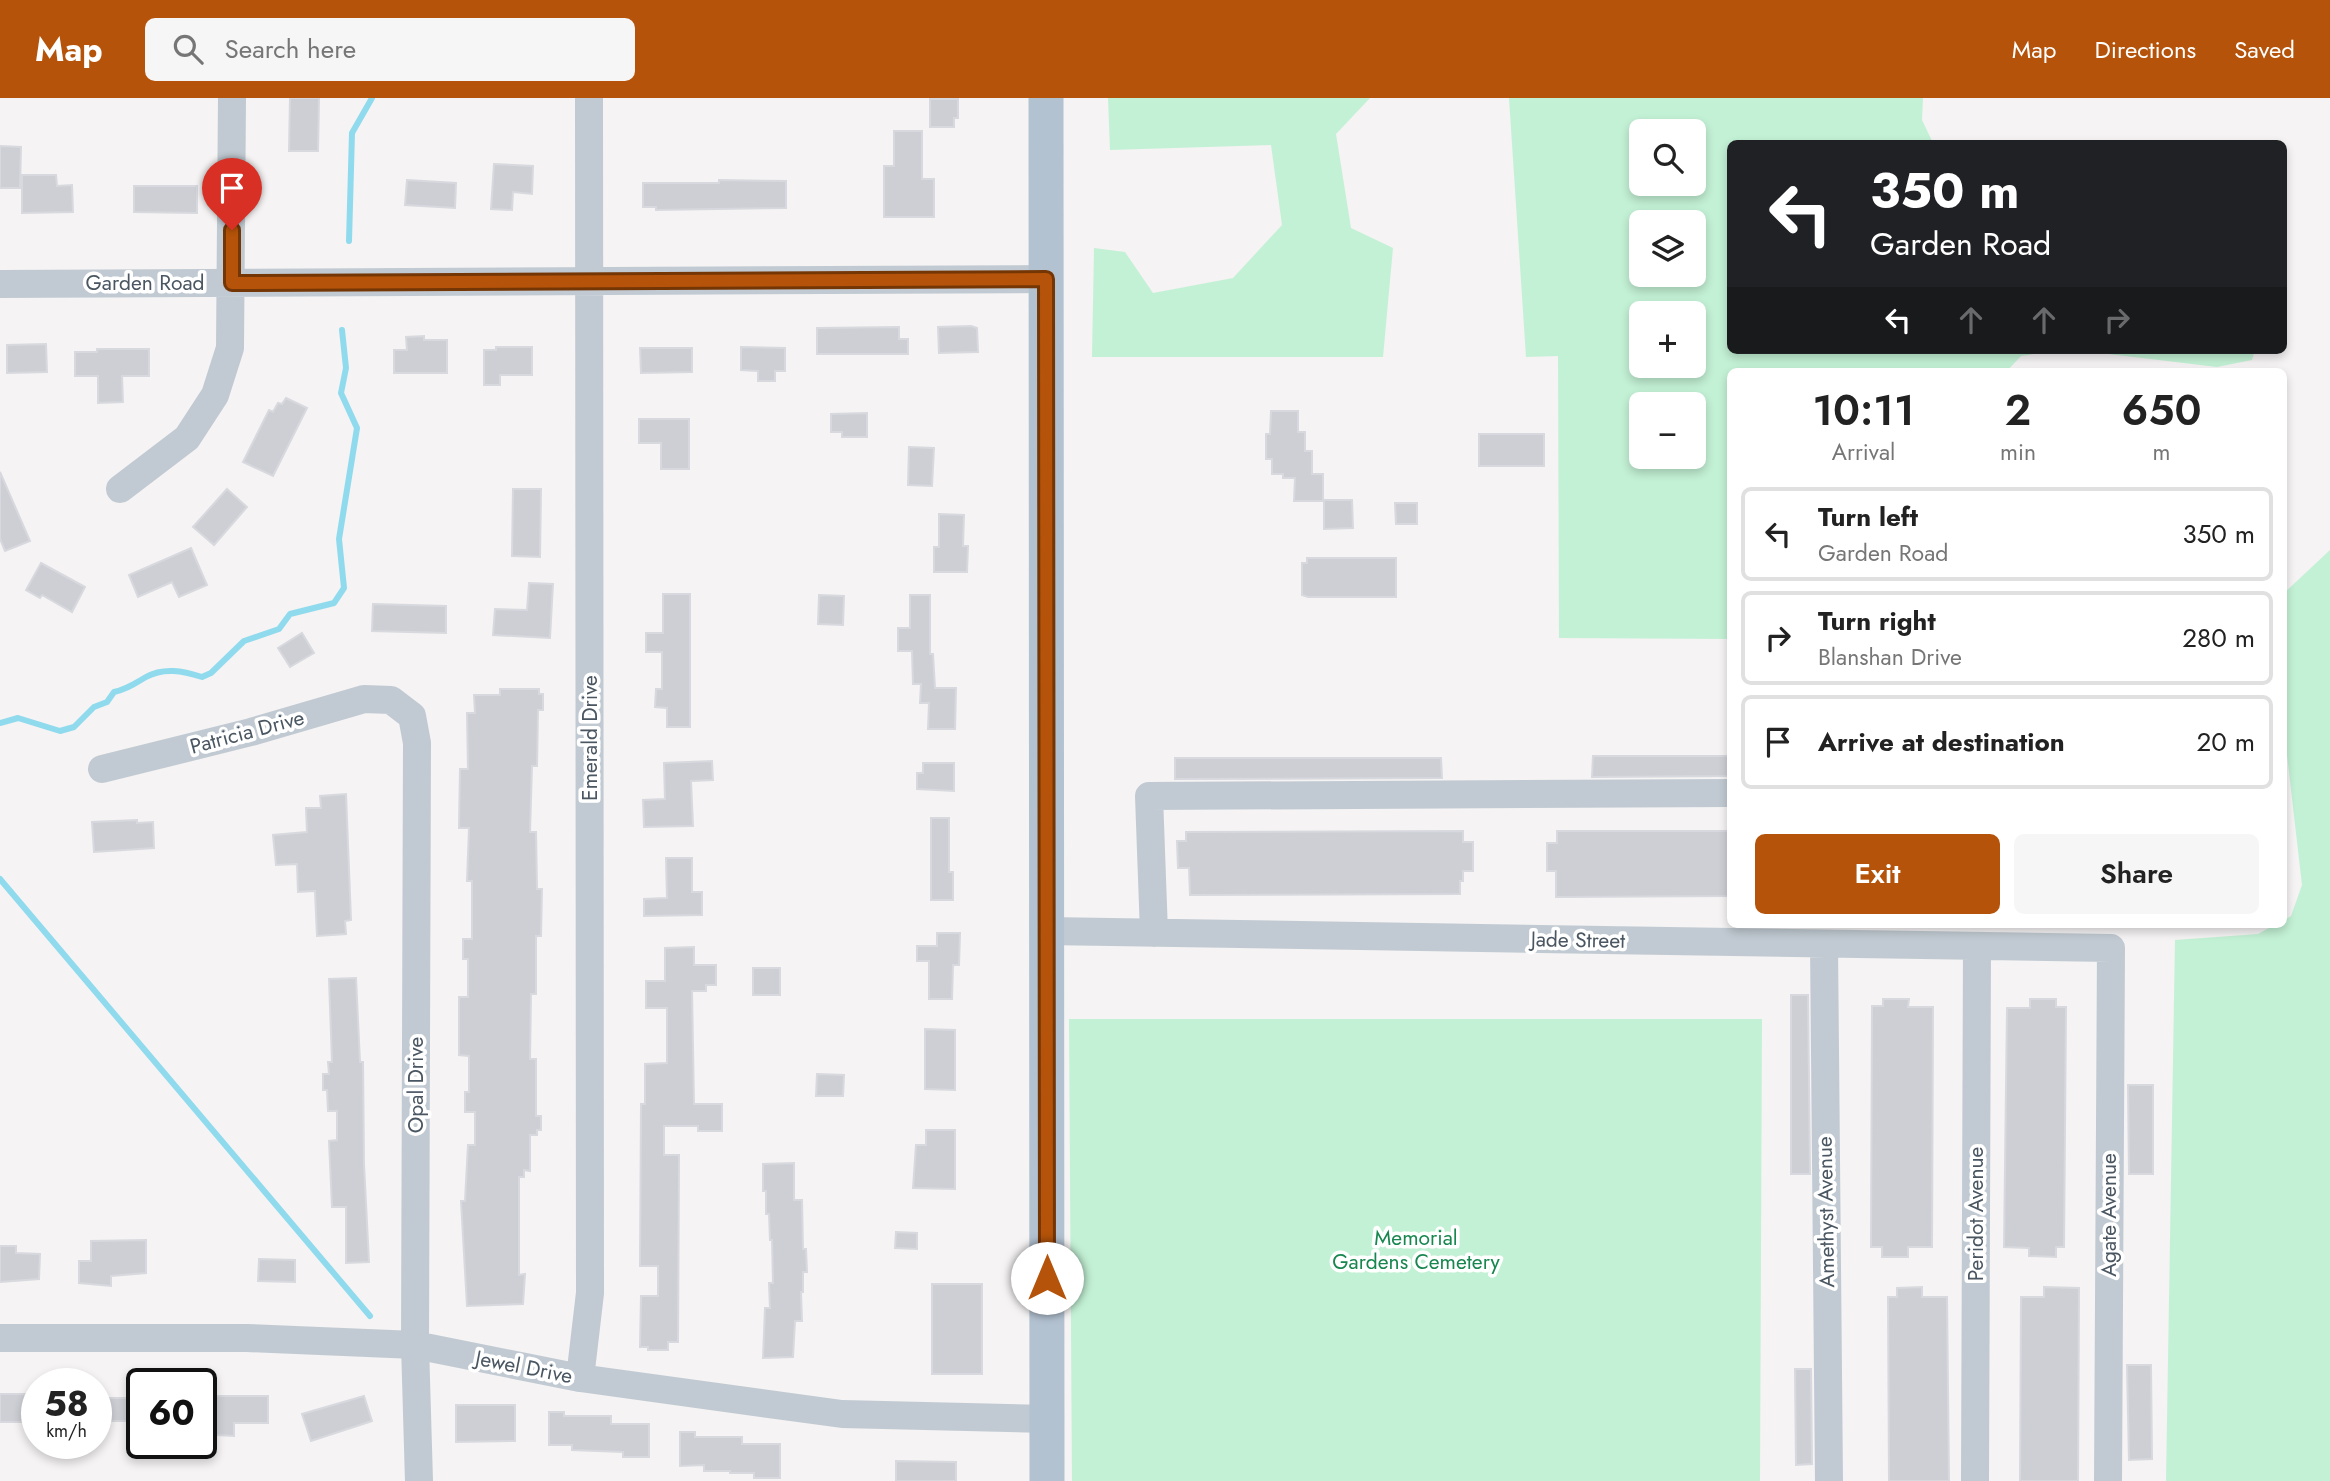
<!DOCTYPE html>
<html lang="en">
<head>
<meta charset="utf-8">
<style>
	:root { --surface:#fff; --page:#f6f6f6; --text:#222; --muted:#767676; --line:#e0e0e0; --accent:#b45309 }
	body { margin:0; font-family:Jost,sans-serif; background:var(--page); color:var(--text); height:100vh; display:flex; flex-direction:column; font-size:26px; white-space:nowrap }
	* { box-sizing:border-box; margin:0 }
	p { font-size:23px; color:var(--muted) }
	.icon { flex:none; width:38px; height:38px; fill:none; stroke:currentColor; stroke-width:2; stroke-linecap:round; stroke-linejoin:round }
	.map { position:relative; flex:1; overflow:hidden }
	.details { position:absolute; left:1727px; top:270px; width:560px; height:560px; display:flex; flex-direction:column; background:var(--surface); border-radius:10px; box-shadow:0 4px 10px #0003 }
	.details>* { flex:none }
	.hud { position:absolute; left:1727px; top:42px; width:560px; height:214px; border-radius:10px; box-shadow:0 4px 10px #0003; background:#202124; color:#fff; overflow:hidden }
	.tools { position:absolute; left:1629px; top:21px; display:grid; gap:14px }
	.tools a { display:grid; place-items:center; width:77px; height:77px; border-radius:10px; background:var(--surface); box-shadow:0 4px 10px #0003; font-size:35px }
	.speed { position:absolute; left:21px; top:1270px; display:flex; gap:14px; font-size:35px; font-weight:700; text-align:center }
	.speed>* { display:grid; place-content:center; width:91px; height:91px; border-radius:50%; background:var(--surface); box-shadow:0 4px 10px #0003; line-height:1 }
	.speed small { font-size:18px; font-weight:400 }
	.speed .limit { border:4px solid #111; border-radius:10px; background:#fff; color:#111 }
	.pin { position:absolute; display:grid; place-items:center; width:60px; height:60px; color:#fff; margin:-72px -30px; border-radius:50% 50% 50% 0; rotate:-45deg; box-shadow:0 0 7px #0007 }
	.pin .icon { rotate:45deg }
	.me { position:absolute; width:77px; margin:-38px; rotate:0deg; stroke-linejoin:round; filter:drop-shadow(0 0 5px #0008) }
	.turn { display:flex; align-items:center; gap:24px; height:147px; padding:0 28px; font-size:32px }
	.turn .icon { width:91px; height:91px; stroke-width:2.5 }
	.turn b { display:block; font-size:49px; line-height:60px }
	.lanes { display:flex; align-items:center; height:66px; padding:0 28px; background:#0003; justify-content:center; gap:35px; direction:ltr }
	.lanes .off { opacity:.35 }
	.eta { display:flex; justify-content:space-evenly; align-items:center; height:119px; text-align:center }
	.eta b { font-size:42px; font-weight:600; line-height:49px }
	.action { display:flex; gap:14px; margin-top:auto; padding:14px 28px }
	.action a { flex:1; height:80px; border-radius:10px; background:var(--accent); color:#fff; font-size:28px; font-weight:600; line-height:80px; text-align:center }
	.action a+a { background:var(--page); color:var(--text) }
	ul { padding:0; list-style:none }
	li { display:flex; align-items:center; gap:21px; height:94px; margin:0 14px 10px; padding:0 14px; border:4px solid var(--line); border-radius:10px }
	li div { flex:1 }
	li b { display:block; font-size:26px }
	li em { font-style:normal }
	header { display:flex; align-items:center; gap:42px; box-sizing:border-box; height:98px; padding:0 35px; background:var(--accent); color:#fff }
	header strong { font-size:33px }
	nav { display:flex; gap:38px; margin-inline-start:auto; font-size:24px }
	.search { width:490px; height:63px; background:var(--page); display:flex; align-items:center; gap:18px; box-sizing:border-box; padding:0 24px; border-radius:10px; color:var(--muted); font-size:26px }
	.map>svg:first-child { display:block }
</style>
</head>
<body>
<header>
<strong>Map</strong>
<div class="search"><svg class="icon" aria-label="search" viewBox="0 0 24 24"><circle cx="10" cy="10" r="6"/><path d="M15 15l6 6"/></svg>Search here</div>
<nav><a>Map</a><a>Directions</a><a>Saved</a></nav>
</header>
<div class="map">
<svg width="2330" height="1383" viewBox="0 0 2330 1383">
	<rect width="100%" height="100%" fill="#f5f3f3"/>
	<path fill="#c3f1d5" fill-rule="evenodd" d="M1108,0H1370L1336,36L1351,130L1393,150L1383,259H1092L1094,150L1125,154L1153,195L1233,180L1282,127L1271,47L1110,52Z
		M1509,0H1923L1922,22L1933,45L1731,46V252H2058L2021,258L2007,273H1731V541L1559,540L1558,258L1526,259ZM1694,33V86H1642V33ZM1694,124V177H1642V124ZM1694,215V268H1642V215ZM1694,306V359H1642V306Z
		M2075,252H2255L2252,262L2217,269Z
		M2330,452V1383H2166L2175,842L2258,836L2276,826H2284V822L2291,818L2302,787L2284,631V495Z
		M1069,921H1762L1760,1383H1072Z"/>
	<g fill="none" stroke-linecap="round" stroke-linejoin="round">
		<path stroke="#90daee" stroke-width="6" d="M349,143L352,35L372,0
			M0,625L18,620L60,633L74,629L94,609L107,604L114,594C127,591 134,586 146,579C164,569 183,573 202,579L211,575L244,543L279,531L290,516L334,505L344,490L339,441L357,330L341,295L346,270L342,232
			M0,781L370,1218"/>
	</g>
	<path fill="#cdcfd5" stroke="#d7d9de" stroke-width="2" d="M290,0H319L318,53H289Z
		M930,1H958V20H954V29H930Z
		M894,33H922V81H934V119H884V68H894Z
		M0,48L21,49L20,90H0Z
		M494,66L533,68L532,96L513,94L512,112L491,111Z
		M22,77H56L57,88L72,87L73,114L22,115Z
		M407,82L456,85L455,110L405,107Z
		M719,82L786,83V110L656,112V109H643V85H719Z
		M134,88H197V115L134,114Z
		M971,228L977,230L978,254L939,255L938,229Z
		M899,229V241H908V256H817V230Z
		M424,238V242H447V275H394V252H407L406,239Z
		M46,246L47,274L7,275V247Z
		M496,249H532V277H500V287H484V252H496Z
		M741,249L785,250V273H775V283H758V273L741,272Z
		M640,250H692V274L641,275Z
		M97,251H149V278H122L123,304L98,305V278H75V254H97Z
		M286,300L307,310L273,378L243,364L269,312L273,314L278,305L282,306Z
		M1271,313H1298V334H1305V353H1312V376H1323V403H1294L1295,380H1283V376H1272V361H1266V336H1270Z
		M867,315V339H842V334H831V316Z
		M639,321H689V371H661V345H639Z
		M1479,336H1544V368H1479Z
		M909,349L934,350L932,388L908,387Z
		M0,374L30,443L5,453L0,441Z
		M227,391L247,409L214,447L193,429Z
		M513,391H541L540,459L512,458Z
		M1324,402H1352L1353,430L1324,431Z
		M1395,405H1417V426H1396Z
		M939,416L964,417L963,448H968L967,474H934V449H939Z
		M191,450L207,487L179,499L172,484L138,499L129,477Z
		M1307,460H1396V499H1308L1302,497V465H1307Z
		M41,465L85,489L72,514L42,497L40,500L26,492Z
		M529,485L553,486L550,540L493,537L495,511L527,512Z
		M663,496H690V629H667V610L655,609L656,591H662V554H646V535H663Z
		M819,497L844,498L843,527L818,526Z
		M910,497H930V556H933L935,590H956L955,631H928L929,605H920L921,586H913L912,553H898V530H910Z
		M373,506L446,508V535L372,533Z
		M302,535L314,555L290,569L278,550Z
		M500,591H539V596H543V612H538L537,668H532L530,734H536L537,791H542L541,838H536V896H531L530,961H536V1018H541V1032H537V1037H530V1073L524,1072V1079H519V1177L525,1176L523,1206L467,1208L461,1103H465L468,1047H475V1014H465V994H469V958L459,957V899H468V861H463V841H472V783H467L469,730H459L460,671H468L467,615H475L474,597H500Z
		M1593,658H1731V678L1592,679Z
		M1175,660H1441L1442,680L1175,681Z
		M712,663L713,682L691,683L693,728L644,729L643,702L665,701L664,665Z
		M923,665H954V693L917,691V675H923Z
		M346,696L351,822L345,823L346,836L317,838L315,793L298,794L297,766L276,767L273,737L307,734L306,710H321L320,698Z
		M931,720H949V774H953V802H931Z
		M137,722V725L153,724L154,750L94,754L92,724Z
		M1463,733V744H1473V773H1463V783H1460V796L1190,797L1189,770H1178L1177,743H1186V734Z
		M1557,733H1731V798L1556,799V773H1547V745H1557Z
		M666,760H692V794H702V817L644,818V801L667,800Z
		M937,835H960L959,867H953L952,901H929V863H917V848H937Z
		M694,849V867H716V887H706V893H692L694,1006H722V1033H698V1028H664V1057H679L678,1244H668V1252H648V1249H640L641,1198H658V1168H640L641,1006H645V966L667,965V910H646V883H665V850Z
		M753,870H780V897H753Z
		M356,880L360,964H363L364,1066L369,1164L346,1165V1109H332L329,1043L337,1042V1013H328L327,992H323V976H329L328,964H332L329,881Z
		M1791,897H1808L1810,1076H1791Z
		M1883,901H1909L1908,909H1933L1932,1149H1908V1159H1882V1149H1871L1872,908H1883Z
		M2030,901H2056V909H2066L2064,1149H2056V1159L2029,1158V1150L2004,1149L2007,910H2030Z
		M925,931L955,932V992L925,991Z
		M817,976L844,977L843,998H816Z
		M2128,987H2153V1076H2129Z
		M926,1032H955V1091L913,1090L916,1047H926Z
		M794,1065V1102H802L803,1151H806L807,1174H803V1194H801L802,1223H795L793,1259L763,1260L765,1210H770L769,1185H773L772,1142H770L769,1116H766V1093H763V1066Z
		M896,1134L917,1135V1151L895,1150Z
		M146,1142V1175L111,1178V1188L79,1185V1163H91V1143Z
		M0,1148H16V1155L40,1156L39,1181L0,1184Z
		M259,1161L295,1162V1184L258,1183Z
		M932,1186H982V1276H932Z
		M1922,1189V1199H1947L1949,1383H1889L1888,1199H1897V1190Z
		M2044,1189L2079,1190L2078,1383H2020L2021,1199H2044Z
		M2127,1267H2151L2152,1361L2129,1362Z
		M1795,1271H1811L1812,1366L1796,1367Z
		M0,1296H37V1324H0Z
		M209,1298H268V1325H234V1338L216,1337V1326L209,1325Z
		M364,1298L372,1323L311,1343L302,1316Z
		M96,1300H142V1323H96Z
		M456,1307H515V1343L456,1344Z
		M549,1314H564V1318H611V1326H649V1359H623V1354L572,1352V1347H549Z
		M680,1334H695V1339H742V1346H780V1380H754V1375H730V1373H704V1367L680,1368Z
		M896,1363L956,1364V1383H896Z"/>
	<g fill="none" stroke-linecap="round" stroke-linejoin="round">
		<path stroke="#c1cad2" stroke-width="28" d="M0,186L1046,181
			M120,391L187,340L215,297L230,250L232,0
			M102,671L251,634L364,601L391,602L412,618L417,645L415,1247L419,1383
			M1046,833L2111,850L2108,1383
			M1154,835L1149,698L1731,695
			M1824,846L1829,1383
			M0,1240H247L415,1247L580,1280L842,1316L1047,1321
			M580,1280L590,1195L589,0
			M1975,1383L1977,848"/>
		<path stroke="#b3c2d1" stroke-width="35" d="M1046,0L1047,1383"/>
	</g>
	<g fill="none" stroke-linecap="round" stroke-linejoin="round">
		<defs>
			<path id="route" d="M232,132V185L1046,181L1047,1180"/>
		</defs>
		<use href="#route" stroke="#753606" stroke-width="18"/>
		<use href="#route" stroke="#b45309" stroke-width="12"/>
	</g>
	<g text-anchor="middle" stroke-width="7" stroke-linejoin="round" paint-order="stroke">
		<g font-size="21" fill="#4a5661" stroke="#fff">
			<text x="145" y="192">Garden Road</text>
			<text transform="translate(247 634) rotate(-15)" y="7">Patricia Drive</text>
			<text transform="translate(590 640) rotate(-90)" y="7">Emerald Drive</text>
			<text transform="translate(1578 842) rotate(1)" y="7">Jade Street</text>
			<text transform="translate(416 987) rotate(-90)" y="7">Opal Drive</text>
			<text transform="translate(1826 1114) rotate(-91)" y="7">Amethyst Avenue</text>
			<text transform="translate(1976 1116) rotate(-90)" y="7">Peridot Avenue</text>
			<text transform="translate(2109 1117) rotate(-90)" y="7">Agate Avenue</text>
			<text transform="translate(524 1269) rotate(11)" y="7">Jewel Drive</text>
		</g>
		<g font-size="21" fill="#17864f" stroke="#fff">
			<text x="1416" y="1147">Memorial<tspan x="1416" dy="24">Gardens Cemetery</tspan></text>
		</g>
	</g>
</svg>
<div class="tools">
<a><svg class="icon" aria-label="search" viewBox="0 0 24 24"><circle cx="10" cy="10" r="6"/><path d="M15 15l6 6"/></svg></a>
<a><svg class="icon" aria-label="layers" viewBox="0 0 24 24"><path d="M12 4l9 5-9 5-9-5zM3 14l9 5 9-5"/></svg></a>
<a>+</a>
<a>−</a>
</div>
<div class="speed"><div>58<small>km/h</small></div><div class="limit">60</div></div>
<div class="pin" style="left:232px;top:132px;background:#d93025"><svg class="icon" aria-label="arrive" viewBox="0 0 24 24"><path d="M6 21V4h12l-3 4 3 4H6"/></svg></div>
<svg class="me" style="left:1047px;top:1180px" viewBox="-20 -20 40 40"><circle r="19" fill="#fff"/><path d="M0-13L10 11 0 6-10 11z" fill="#b45309"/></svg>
<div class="hud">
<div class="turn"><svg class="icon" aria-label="left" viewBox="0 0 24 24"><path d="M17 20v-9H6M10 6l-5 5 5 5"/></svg><div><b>350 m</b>Garden Road</div></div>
<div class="lanes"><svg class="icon" aria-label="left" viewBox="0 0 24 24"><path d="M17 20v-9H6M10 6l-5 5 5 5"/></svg><svg class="icon off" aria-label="ahead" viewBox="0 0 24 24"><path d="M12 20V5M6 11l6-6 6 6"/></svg><svg class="icon off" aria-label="ahead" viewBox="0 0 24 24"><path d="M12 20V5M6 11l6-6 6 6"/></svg><svg class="icon off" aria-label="right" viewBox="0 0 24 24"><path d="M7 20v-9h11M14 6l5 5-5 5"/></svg></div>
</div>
<section class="details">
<div class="eta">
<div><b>10:11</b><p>Arrival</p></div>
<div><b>2</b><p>min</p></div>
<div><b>650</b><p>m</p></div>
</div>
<ul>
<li><svg class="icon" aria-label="left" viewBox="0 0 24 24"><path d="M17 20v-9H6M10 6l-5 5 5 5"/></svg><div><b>Turn left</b><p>Garden Road</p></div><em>350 m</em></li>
<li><svg class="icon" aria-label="right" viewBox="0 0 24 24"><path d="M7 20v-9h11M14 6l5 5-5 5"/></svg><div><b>Turn right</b><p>Blanshan Drive</p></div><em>280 m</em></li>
<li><svg class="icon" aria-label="arrive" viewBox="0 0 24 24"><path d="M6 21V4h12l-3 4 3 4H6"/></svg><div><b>Arrive at destination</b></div><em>20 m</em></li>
</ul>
<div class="action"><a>Exit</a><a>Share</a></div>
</section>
</div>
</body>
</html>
